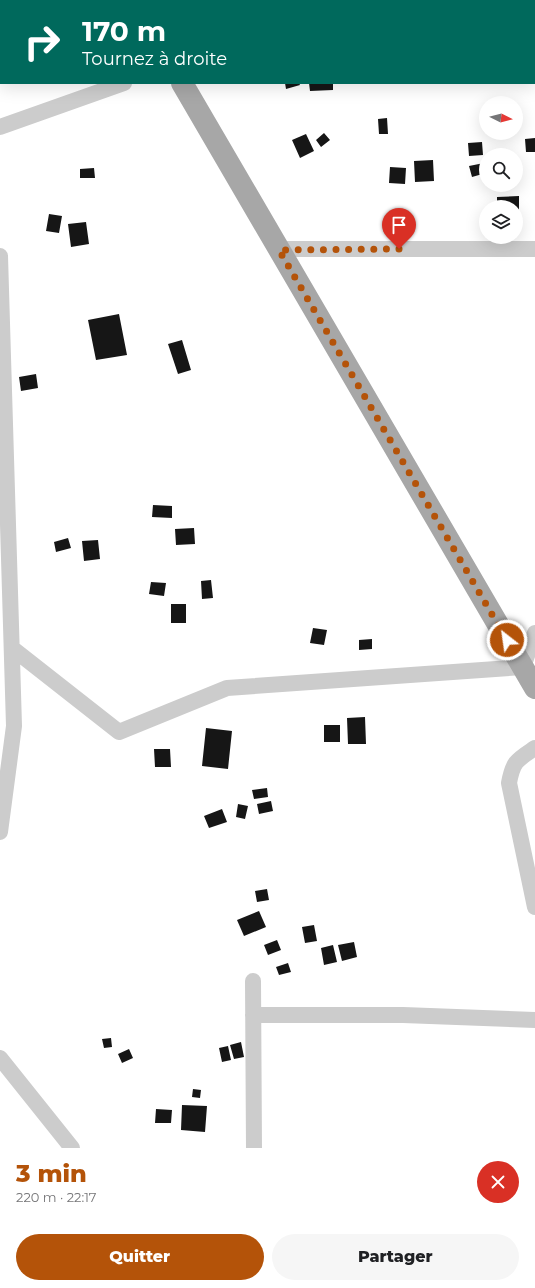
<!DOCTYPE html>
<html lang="fr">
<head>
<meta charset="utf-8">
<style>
	:root { --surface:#fff; --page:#f6f6f6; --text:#202124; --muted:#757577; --accent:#b45309 }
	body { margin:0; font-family:Montserrat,sans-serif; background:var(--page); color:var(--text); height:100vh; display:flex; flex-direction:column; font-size:15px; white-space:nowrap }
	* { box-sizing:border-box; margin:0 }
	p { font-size:13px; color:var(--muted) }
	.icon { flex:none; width:22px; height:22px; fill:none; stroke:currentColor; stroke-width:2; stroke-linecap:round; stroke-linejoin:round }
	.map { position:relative; height:1148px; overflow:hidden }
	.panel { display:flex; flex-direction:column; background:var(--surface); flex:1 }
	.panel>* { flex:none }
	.guide { position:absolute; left:0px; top:0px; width:535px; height:84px; box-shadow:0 4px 16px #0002; background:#00695c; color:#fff; overflow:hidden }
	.needle { width:26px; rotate:96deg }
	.controls { position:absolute; left:479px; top:96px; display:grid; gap:8px }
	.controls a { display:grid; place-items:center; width:44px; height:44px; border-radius:50%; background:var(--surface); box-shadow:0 4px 16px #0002; font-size:20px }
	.pin { position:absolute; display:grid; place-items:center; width:34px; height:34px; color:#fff; margin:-41px -17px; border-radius:50% 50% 50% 0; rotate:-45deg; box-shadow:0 0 4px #0007 }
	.pin .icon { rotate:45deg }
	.me { position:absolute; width:44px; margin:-22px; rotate:330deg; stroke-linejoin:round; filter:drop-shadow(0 0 3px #0008) }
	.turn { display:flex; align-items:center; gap:14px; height:84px; padding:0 16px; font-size:18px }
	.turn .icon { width:52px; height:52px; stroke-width:2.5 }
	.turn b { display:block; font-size:28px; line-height:34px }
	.round { display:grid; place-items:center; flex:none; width:42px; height:42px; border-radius:21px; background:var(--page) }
	.summary { display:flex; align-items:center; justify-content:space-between; height:68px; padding:0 16px }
	h1 { font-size:24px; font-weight:800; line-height:30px; color:var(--accent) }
	.primary-button { display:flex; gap:8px; margin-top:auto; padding:8px 16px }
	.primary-button a { flex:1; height:46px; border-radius:24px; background:var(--accent); color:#fff; font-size:16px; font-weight:800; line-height:46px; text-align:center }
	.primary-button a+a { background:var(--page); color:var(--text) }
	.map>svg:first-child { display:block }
</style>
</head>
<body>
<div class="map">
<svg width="535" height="1148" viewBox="0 0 535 1148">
	<rect width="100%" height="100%" fill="#fff"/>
	<path fill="#161616" d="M285,83H299L300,85L286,89Z
		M309,83H333V90L310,91Z
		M387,118L388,134H379L378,119Z
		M324,133L330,140L321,147L316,140Z
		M306,134L314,151L300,158L292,140Z
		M535,138V152H526L525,139Z
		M482,142L483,155L469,156L468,143Z
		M433,160L434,181L415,182L414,161Z
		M484,163L486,173L472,177L469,166Z
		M390,167L406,168L405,184L389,183Z
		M94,168L95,178H80V169Z
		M519,196V211H516V207H497V197Z
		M49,214L62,216L59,233L46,231Z
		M86,222L89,244L71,247L68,224Z
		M119,314L127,355L96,360L88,320Z
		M182,340L191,370L178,374L168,344Z
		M36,374L38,388L21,391L19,377Z
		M153,505L172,506V518L152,517Z
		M194,528L195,544L176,545L175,529Z
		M68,538L71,548L56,552L54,542Z
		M98,540L100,559L84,561L82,541Z
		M211,580L213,598L202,599L201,581Z
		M151,582L166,583L164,596L149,594Z
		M171,604H186V623H171Z
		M313,628L327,630L324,645L310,643Z
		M372,639V649L359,650V640Z
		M365,717L366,744H348L347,718Z
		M324,725H340V742H324Z
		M206,728L232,731L228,769L202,766Z
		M154,749H170L171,767H155Z
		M267,788L268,797L254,799L252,790Z
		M271,801L273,811L259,814L257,804Z
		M238,804L248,806L245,819L236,817Z
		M222,809L227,822L209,828L204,816Z
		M267,889L269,900L257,902L255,891Z
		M259,911L266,927L244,936L237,920Z
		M314,925L317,941L305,943L302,927Z
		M277,940L281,950L268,955L264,945Z
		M354,942L357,957L342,961L338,945Z
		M333,945L337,962L324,965L321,948Z
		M288,963L291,972L279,975L276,967Z
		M111,1038L112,1047L104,1048L102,1039Z
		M241,1042L244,1057L234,1059L230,1045Z
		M228,1046L231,1060L222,1062L219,1048Z
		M129,1049L133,1058L122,1063L118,1054Z
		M193,1089L201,1090L200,1098L192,1097Z
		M182,1105L207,1106L205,1132L181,1130Z
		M156,1109L172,1110L171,1123H155Z"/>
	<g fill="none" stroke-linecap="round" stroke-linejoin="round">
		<path stroke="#ccc" stroke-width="16" d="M0,127L124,83
			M279,249H535
			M0,256L14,726L0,832
			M12,648L119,732L227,688L523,667L535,633
			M535,748C517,760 513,761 509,783L535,907
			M253,981L254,1148
			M253,1015H403L535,1020
			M0,1058L72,1148"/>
		<path stroke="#a7a7a7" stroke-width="22" d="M133,0L134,1
			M182,83L535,688"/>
	</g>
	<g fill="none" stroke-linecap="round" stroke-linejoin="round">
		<path stroke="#b45309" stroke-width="7" stroke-dasharray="0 12.6" d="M399,249L279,250L507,640"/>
	</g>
</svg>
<div class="controls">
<a><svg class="needle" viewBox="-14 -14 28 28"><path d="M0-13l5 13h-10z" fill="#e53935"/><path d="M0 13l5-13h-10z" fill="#757577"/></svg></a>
<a><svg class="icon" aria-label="search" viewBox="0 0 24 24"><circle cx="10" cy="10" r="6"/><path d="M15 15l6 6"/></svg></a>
<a><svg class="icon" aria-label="layers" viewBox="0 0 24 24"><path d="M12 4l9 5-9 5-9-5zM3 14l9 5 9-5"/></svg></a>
</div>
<div class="pin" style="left:399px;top:249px;background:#d93025"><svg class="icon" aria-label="arrive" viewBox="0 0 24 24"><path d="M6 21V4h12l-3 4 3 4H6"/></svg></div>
<svg class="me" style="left:507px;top:640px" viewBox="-20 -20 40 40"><circle r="17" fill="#b45309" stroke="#fff" stroke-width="3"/><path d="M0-11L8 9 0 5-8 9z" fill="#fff"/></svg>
<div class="guide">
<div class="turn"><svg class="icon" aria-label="right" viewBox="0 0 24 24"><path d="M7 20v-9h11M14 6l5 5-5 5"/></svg><div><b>170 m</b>Tournez à droite</div></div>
</div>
</div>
<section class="panel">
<div class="summary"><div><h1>3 min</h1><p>220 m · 22:17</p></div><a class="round" style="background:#d93025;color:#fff"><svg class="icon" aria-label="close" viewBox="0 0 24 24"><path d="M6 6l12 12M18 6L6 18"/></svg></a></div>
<div class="primary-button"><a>Quitter</a><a>Partager</a></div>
</section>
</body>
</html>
